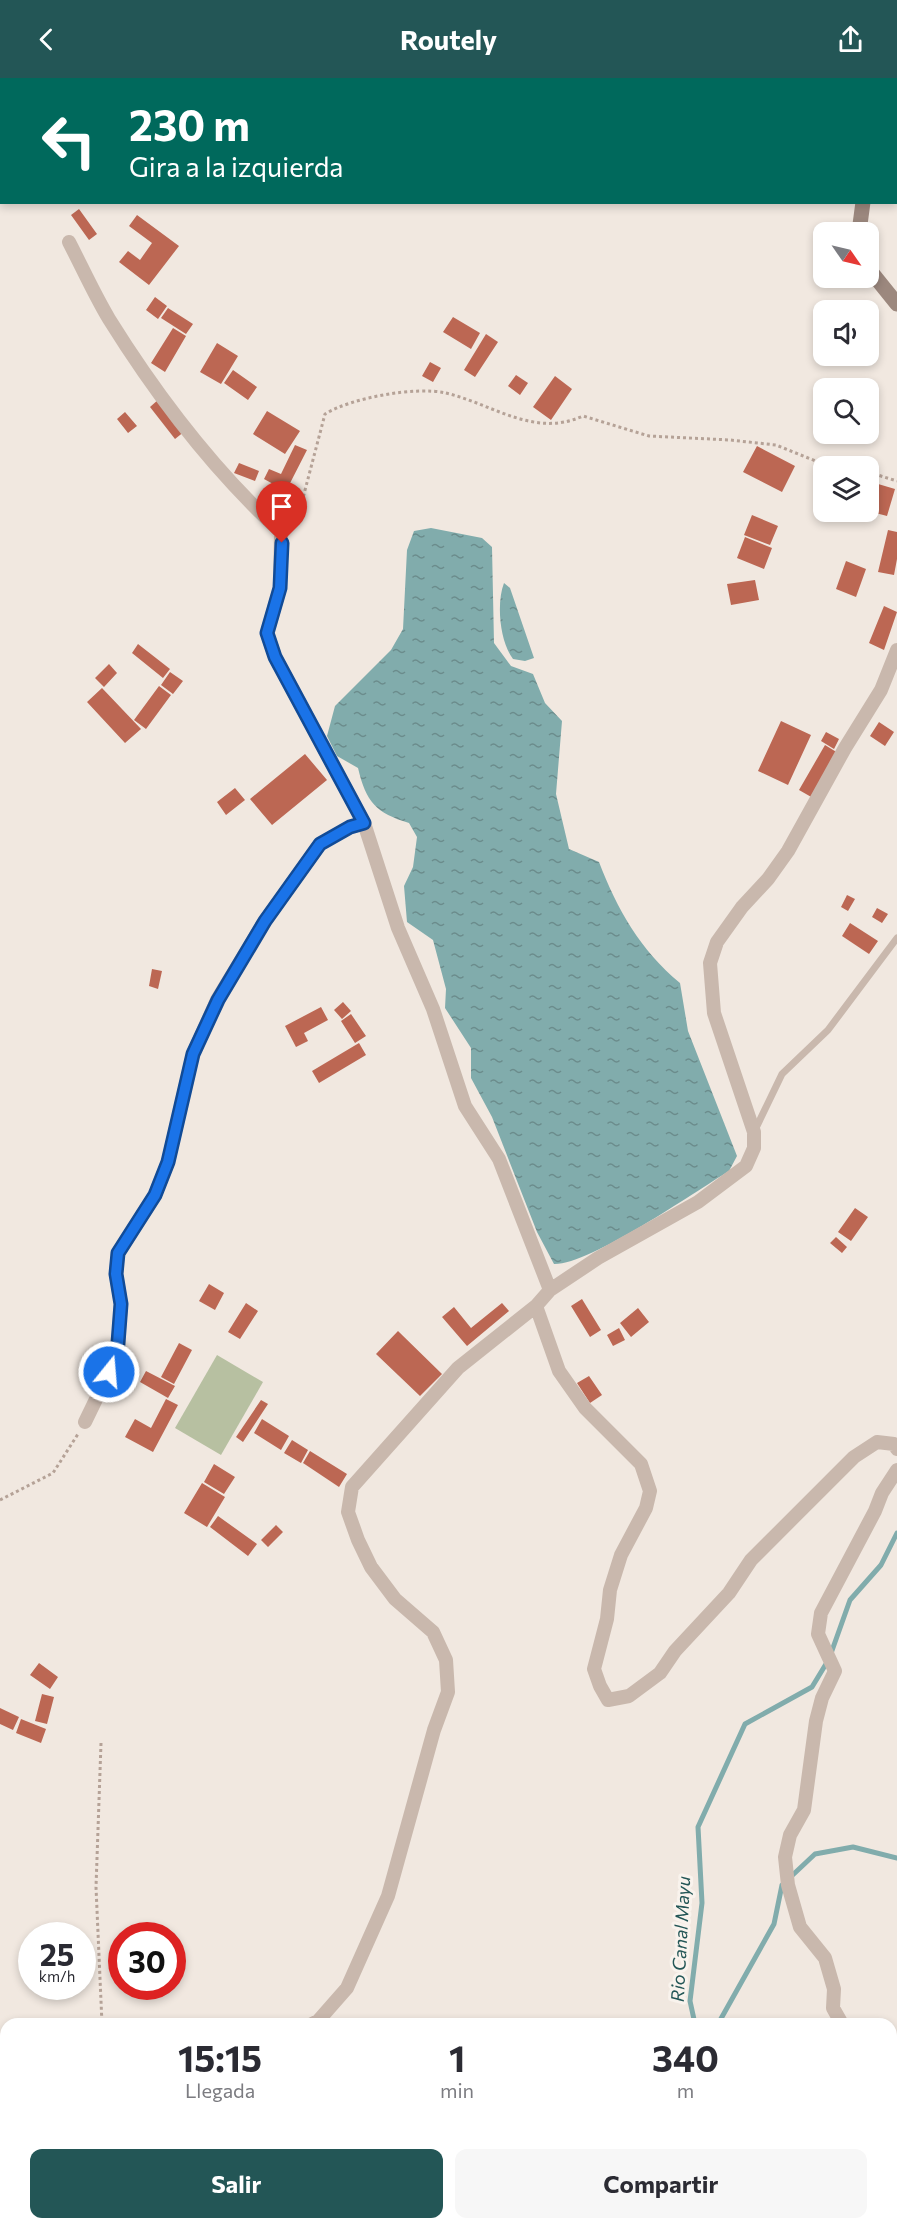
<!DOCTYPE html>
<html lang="es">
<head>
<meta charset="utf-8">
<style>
	:root { --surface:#fff; --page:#f7f7f7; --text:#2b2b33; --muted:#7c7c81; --accent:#235656 }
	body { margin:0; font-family:Commissioner,sans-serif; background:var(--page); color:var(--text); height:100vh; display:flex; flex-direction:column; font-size:22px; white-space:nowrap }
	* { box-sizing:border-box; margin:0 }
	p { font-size:20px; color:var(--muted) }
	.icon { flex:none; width:33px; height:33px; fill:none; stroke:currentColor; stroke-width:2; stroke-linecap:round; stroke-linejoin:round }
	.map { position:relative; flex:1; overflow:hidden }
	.drawer { position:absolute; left:0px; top:1940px; width:897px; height:212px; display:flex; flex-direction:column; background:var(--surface); border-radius:18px 18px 0 0; box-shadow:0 3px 9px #0003 }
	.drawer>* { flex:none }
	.hud { position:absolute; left:0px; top:0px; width:897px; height:126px; box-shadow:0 3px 9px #0003; background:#00695c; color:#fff; overflow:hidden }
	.needle { width:39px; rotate:124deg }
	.tools { position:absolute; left:813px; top:144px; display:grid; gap:12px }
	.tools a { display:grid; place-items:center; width:66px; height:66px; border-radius:12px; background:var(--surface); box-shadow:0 3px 9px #0003; font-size:30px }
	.speed { position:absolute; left:18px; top:1844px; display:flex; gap:12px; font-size:30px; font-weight:700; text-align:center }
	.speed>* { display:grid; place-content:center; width:78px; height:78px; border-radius:50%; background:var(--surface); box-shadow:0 3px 9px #0003; line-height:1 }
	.speed small { font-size:15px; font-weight:400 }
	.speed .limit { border:9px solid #d22; background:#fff; color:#111 }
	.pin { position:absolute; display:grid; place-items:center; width:51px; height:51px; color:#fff; margin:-62px -26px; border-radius:50% 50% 50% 0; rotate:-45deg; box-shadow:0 0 6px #0007 }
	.pin .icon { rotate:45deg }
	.me { position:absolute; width:66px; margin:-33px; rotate:17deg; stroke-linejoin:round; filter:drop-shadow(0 0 4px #0008) }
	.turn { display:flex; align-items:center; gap:21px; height:126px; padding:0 30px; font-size:27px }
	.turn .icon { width:78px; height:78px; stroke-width:2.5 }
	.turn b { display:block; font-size:42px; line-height:51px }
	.eta { display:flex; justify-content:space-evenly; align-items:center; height:102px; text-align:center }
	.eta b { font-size:36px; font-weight:700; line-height:42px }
	.primary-button { display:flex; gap:12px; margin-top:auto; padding:12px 30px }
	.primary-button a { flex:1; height:69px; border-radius:12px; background:var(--accent); color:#fff; font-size:24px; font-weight:700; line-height:69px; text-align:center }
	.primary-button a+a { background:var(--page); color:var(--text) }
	header { display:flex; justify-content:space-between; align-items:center; height:78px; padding:0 30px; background:var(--accent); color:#fff; font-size:27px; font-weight:700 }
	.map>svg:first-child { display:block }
</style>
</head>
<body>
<header><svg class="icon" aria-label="back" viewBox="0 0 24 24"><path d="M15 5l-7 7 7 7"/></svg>Routely<svg class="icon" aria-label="share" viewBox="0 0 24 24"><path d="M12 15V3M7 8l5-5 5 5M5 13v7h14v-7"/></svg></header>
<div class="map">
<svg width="897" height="2150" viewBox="0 0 897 2150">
	<defs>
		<pattern id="water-ripples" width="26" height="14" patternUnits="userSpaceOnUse" patternTransform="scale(1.5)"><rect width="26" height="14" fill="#81acac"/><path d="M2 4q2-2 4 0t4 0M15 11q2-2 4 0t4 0" fill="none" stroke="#6b8c8c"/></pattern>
	</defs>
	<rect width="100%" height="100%" fill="#f1e8e0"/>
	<path fill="#b7c0a1" d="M217,1277L263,1304L221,1377L175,1350Z"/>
	<path fill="url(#water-ripples)" d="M431,450L482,460L492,469L494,565L511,588L533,596L545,625L562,643L556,716L569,771L599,784C617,831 640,872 680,905L688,953L737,1078L729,1093C693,1115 590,1187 554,1186L537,1154L492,1039L471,1000V970L445,930L446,911L433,862L407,844L404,808L413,789L417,759L409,745C376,735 366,724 358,690L337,678L327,658L335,628L391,572L403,551L407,472L414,453Z
		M504,505L510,510L534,580L525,583L513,581C500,564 496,526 504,505Z"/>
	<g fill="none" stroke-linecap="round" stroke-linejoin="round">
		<path stroke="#81acac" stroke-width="5" d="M695,1946L690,1923L702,1825L698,1749L745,1646L812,1609L829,1581L850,1522L881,1487L897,1455
			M718,1946L774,1846L782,1807L815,1776L853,1769L897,1780
			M891,2012H897
			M725,2145L727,2150
			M778,2150L782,2145"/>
	</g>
	<path fill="#bc6753" d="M79,131L97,156L89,162L71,137Z
		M137,137L179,168L149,207L119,184L128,173L140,182L152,165L129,148Z
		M155,219L167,228L158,241L146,232Z
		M168,230L193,246L186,256L161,240Z
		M453,239L480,255L471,271L443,254Z
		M173,250L186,258L165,294L151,285Z
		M486,256L498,264L475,299L464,292Z
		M217,265L238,278L221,306L200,294Z
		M430,284L441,290L433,304L422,298Z
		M233,292L257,309L248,322L224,305Z
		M516,297L528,305L520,317L508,308Z
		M555,298L572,311L551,342L533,329Z
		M159,321L185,353L175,361L150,329Z
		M267,333L300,353L285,376L253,356Z
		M125,334L137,348L128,355L117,341Z
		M295,367L307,372L286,413L264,401L269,391L281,396Z
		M757,368L795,388L782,414L743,394Z
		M239,385L259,393L255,403L234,395Z
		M868,403L895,411L887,438L868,433Z
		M752,437L778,448L770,467L744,457Z
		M888,452L897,454V481L894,497L878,494Z
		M745,459L772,470L764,491L737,480Z
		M846,483L866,491L856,519L836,511Z
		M755,502L759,522L731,527L727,506Z
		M884,528L897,534L884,572L869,565Z
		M138,566L170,591L163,600L132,575Z
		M109,586L117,595L104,609L95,600Z
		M170,594L183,603L173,616L161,607Z
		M159,608L171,617L146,651L134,642Z
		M102,610L141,651L125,665L87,624Z
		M781,643L811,657L788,707L758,693Z
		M879,644L894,654L885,668L870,658Z
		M826,654L839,661L834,671L821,663Z
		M825,667L838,675L813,720L799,712Z
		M305,676L327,702L272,747L250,721Z
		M235,710L245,722L226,737L217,724Z
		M847,817L855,821L848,833L841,829Z
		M877,830L888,836L882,845L872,839Z
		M850,845L878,863L869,876L842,858Z
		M152,891L162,893L158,911L149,908Z
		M343,924L351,933L342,941L334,932Z
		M321,929L328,942L304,955L308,963L296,969L285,948Z
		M351,936L366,958L355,965L341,943Z
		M359,965L366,977L319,1005L312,993Z
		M855,1130L868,1139L851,1163L838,1154Z
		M836,1159L847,1169L842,1175L830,1165Z
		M209,1206L224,1215L215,1232L199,1223Z
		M582,1221L601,1252L590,1259L571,1228Z
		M246,1225L258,1233L240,1261L228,1254Z
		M502,1225L509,1233L467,1268L442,1239L454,1229L471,1250Z
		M638,1230L649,1244L631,1259L620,1245Z
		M619,1250L625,1262L613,1268L607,1257Z
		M398,1253L442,1296L420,1318L376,1276Z
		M179,1265L192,1272L174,1306L161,1299Z
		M146,1293L175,1308L168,1320L140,1304Z
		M589,1298L602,1317L590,1325L577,1305Z
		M166,1321L178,1327L153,1374L125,1359L135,1341L151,1350Z
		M261,1322L268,1326L243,1364L236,1359Z
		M262,1341L289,1358L281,1372L254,1355Z
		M292,1362L308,1372L301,1385L284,1375Z
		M310,1373L347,1396L339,1409L303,1385Z
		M214,1386L235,1399L224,1416L204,1404Z
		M202,1405L225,1419L207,1449L184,1435Z
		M218,1438L257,1466L248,1478L210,1449Z
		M276,1447L283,1454L268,1469L261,1462Z
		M39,1585L58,1599L50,1611L30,1597Z
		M42,1616L54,1619L47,1646L35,1643Z
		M0,1630L19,1639L13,1652L0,1646Z
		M21,1641L46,1651L41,1665L16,1655Z"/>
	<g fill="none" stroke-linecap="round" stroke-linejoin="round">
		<path stroke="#b5a297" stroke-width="3" stroke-dasharray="3 3" stroke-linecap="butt" d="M868,394L897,403
			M292,446L299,435L325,336C351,320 415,308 446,315C495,327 534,360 583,338L649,358L730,362L776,367L828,388
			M0,1422L53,1395L78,1356
			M101,1665L96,1809L102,1946"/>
		<path stroke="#c9b8ad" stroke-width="7" d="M755,1052L782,996L828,952L897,860"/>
		<path stroke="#c9b8ad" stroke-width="14" d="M69,164C82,189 94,216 109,241C157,318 213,392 281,454L280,510L267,555L275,579L364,745L398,850L433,931L465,1028L499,1081L550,1212
			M536,1228L559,1293L585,1330L641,1386L650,1413L646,1430L621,1477L610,1512L607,1541L594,1591L600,1608L608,1622L629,1618L660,1595L675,1573L729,1515L751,1482L854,1379L877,1364L894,1366L897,1371
			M85,1344L117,1278L121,1226L116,1196L118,1175L155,1117L168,1084L193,976L217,922L265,843L320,766L350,749L364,745
			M312,1946L318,1943L347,1910L388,1818L434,1652L448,1614L446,1582L433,1554L395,1521L371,1489L358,1462L348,1434L352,1409L458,1290L536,1228L550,1212L598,1180L698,1124L746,1088L754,1070V1054L714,935L710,885L717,864L742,829L768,801L788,773L845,670L881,612L897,572
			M842,1946L833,1930L834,1911L825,1880L800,1849L788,1807L785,1779L790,1757L804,1732L816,1643L822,1620L835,1593L818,1556L821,1535L875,1433L882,1415L897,1392
			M891,2118L897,2122
			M48,2145V2150
			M894,2150L897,2138"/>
		<path stroke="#9c887e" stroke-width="15" d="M896,97H897
			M859,154L863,124
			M868,190L897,226"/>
	</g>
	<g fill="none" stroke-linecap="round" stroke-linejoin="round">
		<defs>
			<path id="route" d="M109,1294L117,1278L121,1226L116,1196L118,1175L155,1117L168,1084L193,976L218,922L265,843L320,766L350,749L364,745L275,579L267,555L280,510L282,465"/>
		</defs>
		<use href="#route" stroke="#114b97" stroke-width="15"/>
		<use href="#route" stroke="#1a73e8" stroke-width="10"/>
	</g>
	<g text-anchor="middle" stroke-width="6" stroke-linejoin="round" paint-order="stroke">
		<g font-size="18" font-style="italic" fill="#235656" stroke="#f9f3ed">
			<text transform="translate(681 1861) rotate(-87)" y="6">Rio Canal Mayu</text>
		</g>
	</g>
</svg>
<div class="tools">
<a><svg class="needle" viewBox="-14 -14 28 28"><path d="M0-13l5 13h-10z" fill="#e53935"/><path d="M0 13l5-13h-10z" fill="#7c7c81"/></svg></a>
<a><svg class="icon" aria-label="sound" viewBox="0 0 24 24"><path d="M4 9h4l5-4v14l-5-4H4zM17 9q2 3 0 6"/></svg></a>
<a><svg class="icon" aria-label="search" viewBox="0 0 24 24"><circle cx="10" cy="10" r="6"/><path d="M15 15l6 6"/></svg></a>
<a><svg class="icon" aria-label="layers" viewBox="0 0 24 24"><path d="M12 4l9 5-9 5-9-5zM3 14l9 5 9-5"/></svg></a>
</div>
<div class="speed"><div>25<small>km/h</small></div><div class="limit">30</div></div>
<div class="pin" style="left:282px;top:465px;background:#d93025"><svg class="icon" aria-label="arrive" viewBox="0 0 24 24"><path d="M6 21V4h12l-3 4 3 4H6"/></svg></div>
<svg class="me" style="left:109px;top:1294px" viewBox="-20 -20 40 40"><circle r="17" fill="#1a73e8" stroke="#fff" stroke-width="3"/><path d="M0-11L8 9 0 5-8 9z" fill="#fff"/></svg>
<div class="hud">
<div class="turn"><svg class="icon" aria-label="left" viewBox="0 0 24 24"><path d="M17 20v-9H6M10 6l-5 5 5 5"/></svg><div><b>230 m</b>Gira a la izquierda</div></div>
</div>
<section class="drawer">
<div class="eta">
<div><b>15:15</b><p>Llegada</p></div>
<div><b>1</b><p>min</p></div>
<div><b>340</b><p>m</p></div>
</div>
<div class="primary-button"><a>Salir</a><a>Compartir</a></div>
</section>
</div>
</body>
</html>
